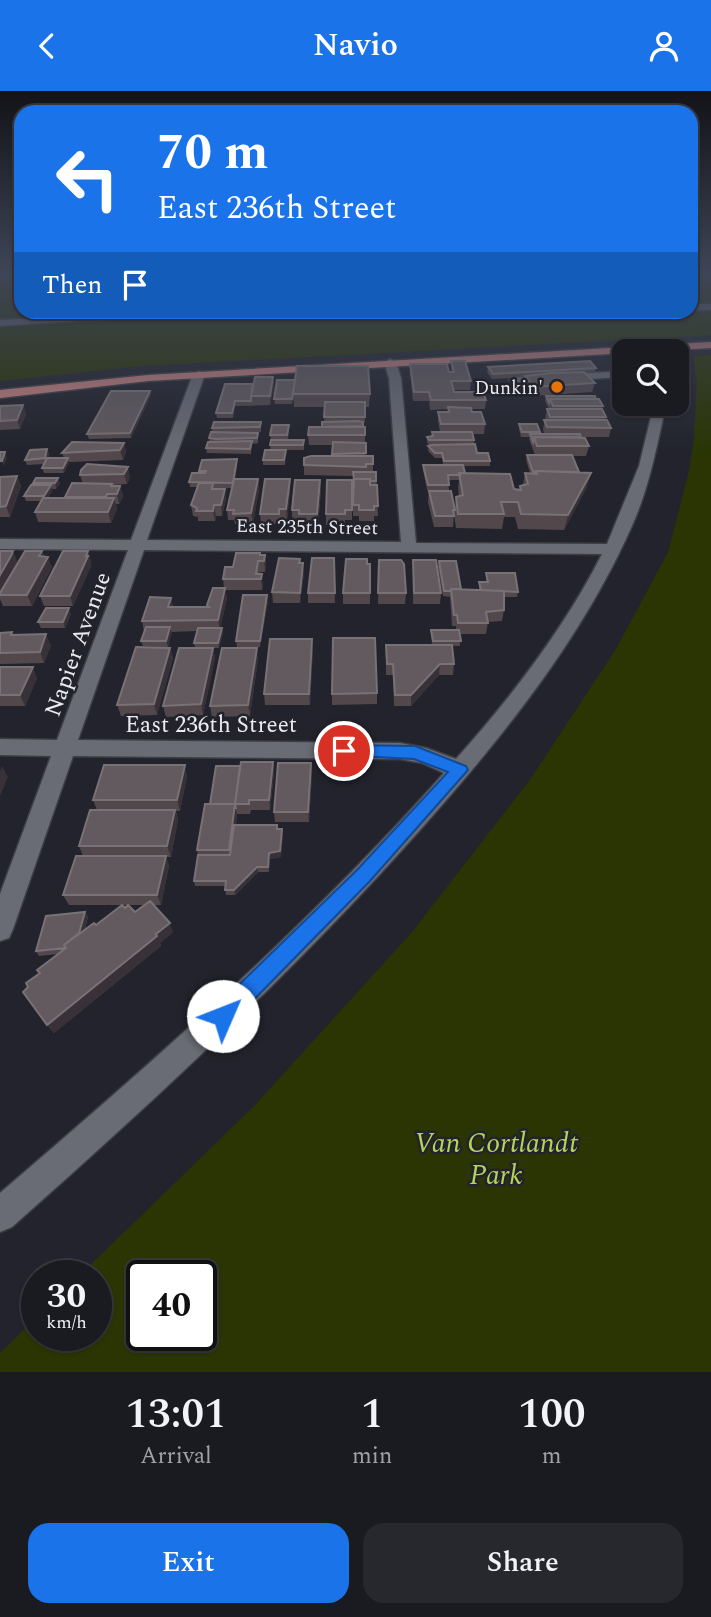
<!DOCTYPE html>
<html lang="en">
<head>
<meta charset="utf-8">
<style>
	:root { --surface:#1a1a21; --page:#27272e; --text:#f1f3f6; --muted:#9fa1a5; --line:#38383f; --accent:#1a73e8 }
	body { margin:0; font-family:Spectral,serif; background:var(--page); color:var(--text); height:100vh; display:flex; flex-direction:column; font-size:26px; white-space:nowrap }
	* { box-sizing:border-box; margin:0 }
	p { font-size:23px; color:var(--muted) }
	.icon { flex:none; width:38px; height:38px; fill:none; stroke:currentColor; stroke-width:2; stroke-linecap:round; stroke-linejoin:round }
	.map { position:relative; height:1281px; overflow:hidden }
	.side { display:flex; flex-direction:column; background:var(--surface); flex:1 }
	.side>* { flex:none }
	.guide { position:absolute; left:14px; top:14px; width:684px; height:214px; border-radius:21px; box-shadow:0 2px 5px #0004,0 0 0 2px var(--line); background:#1a73e8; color:#fff; overflow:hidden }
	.fabs { position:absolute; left:612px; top:248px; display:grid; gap:14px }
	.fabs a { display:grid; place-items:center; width:77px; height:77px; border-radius:14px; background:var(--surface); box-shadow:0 2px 5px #0004,0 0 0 2px var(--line); font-size:35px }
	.speed { position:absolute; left:21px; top:1169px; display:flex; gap:14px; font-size:35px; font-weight:700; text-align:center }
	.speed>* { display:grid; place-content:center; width:91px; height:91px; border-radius:50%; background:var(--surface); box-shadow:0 2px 5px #0004,0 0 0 2px var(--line); line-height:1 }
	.speed small { font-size:18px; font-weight:400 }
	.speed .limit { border:4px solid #111; border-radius:10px; background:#fff; color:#111 }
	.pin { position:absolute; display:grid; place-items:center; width:60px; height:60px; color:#fff; margin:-30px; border:4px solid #fff; border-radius:50%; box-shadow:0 2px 7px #0007 }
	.me { position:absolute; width:77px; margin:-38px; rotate:46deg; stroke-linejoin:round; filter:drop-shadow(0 0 5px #0008) }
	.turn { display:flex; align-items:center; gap:24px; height:147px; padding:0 28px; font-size:32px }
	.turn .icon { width:91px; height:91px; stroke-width:2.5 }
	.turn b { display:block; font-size:49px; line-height:60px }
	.then { display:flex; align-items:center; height:66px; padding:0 28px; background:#0003; gap:14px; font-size:26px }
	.eta { display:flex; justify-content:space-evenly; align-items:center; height:119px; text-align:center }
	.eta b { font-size:42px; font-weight:600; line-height:49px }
	.primary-button { display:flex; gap:14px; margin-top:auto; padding:14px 28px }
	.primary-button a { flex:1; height:80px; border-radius:21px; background:var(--accent); color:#fff; font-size:28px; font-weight:600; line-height:80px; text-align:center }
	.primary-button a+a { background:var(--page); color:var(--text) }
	header { display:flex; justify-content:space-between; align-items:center; height:91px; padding:0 28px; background:var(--accent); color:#fff; font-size:32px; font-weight:600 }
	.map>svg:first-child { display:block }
</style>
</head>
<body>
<header><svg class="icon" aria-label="back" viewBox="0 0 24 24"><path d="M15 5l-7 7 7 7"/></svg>Navio<svg class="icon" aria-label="person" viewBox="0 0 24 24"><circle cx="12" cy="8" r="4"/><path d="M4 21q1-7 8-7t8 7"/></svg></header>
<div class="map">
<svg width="711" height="1281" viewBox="0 0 711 1281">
	<rect width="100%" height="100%" fill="#22232c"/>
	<path fill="#2a3503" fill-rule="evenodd" d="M0,183H21V220H691V183H711V244L142,275L0,290Z
		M711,264V1281H0V1262L37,1226V1244H96V1185H79L255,1014L412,841L529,690L616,558L668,461L689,380L694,347L697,289L693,265ZM142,1185H201V1244H142Z"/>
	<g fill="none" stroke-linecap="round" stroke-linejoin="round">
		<defs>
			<path id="minor" d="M0,183H12L0,189Z
				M691,213H711V219H691Z
				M375,220L325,225L93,229L0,235V229L139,222Z
				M390,268L396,271L401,287L416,452L607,453L639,375L654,313H666C657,355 649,398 631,437C581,549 502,647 420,739C294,881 154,1010 12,1136L0,1141V1102C155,969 309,834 444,682L422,672L400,668L73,665L13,838L9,847L0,850V803L51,665L0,664V648L57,649L128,459L0,458V448L131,449L193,283L199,280L205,283L147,449L401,451L389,287L384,271ZM144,459L602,463C564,538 512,605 456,668L426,657L400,652L78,649Z
				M625,280V286L515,292L509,289L515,286Z"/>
			<path id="major" d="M711,251V257L148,290L0,307V299L148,284Z"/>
		</defs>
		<use href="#minor" stroke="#3d3e45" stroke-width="3"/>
		<use href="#major" stroke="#3d3e45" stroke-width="3"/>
		<use href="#minor" fill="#696b75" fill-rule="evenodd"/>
		<use href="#major" fill="#c17e7c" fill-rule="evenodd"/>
	</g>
	<path fill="#52484c" d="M451,270L471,290L470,299H453L454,301L479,304L486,309L485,318H472V321L485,333L484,343H473L474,349V353L477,362L490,370V375H463L465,382L514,398L520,399V395L523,394L525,382H530L526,369L527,364H535L529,348L530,346H521L519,338V333L540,341L539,343H544L543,338L547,318H549L545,310L546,305L596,308L603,315L602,318L606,326L605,329L611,337L609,346H581L589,355L586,365H572L587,396L564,439L518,438L515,426H504L502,438L456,437L454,423L453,436H434L428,411L429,400L455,417L456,406L459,405L458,397L459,389H448L449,399H427L423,379V374H443L442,367H435L428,360L429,354L427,351V346L432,345V341H440L438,330V321H448V318L430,319L429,310H413L410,282V273L451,281Z
		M488,276L596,277L595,281L585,282L595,292L592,301L532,305L523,294L525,286L492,288L487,281Z
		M273,286L274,295L270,314L235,315L233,327H217L216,322L253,293Z
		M277,289L370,303L369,316H365V331H363V336H365V352H366V365H373V381H376L378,425H374V430H359V425H353V385L304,384V374L332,365V354H309L308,344L322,336L324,331L325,316H294L293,304L292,313H275L274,308Z
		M150,300L151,304L131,347L89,348L87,343Z
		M23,314L26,323L20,338L0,339V315Z
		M261,331V341H256L258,342V352L252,353L251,363L207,362L206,357L209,351V347L212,341V337Z
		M289,339L288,349L304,354V359H270L271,349L270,344Z
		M124,352L126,361L123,369L69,371L64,382H44L42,377L44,373L27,374L25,369L47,358L49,363L48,367H64L62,362Z
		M286,359L285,374H263V369Z
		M87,373L130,386L127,393L112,394V395H120L123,405L119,413H116L117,418L111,432L38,431L35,421L41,410H26L24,405L33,394V392H60L56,398H52V399L48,407H65V406L83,393L80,384Z
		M237,374L235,388H258L259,398L253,433H235L234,429H228L227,419L232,397H214L226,408L222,425H216L215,430H198V426L193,425L191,414L198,396H190L189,391L200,382L199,380Z
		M17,385L21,395L10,426H0V386Z
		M290,388V398L287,429H280L279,433H261L260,423Z
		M352,389V429H345V434H326V423Z
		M321,399L318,434H299V429H292V419Z
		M0,460H13L17,470L15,476L42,460L44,465L52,476L32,515H3L0,508Z
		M88,460L91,471V475L73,515H44L40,505Z
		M261,464H265L266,475L265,481H260L259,483L263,494L262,499H225L227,507L220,537H222L223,542L219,557H213L215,567L203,624L166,626L163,615L195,557L194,552L197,540L171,541L168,556L143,555L141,550L144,541L142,530L171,507L173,516H207V514L224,497L223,488L233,476Z
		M334,467L335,512H308V502Z
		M300,468L304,482L300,512H273L272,501Z
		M379,469L406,502L405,513H378Z
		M413,469L441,502L440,513H413Z
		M439,470L461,498L479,499V491H486V482L518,501L517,506H504V519L502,530L488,531L486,543H460V555H452L454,573L453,584H439L411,615H394L393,584H386V554H432L431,539H456V535H452L450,506L443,505L438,476Z
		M370,473V513H343V502Z
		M268,510L260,556H237L236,550Z
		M71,523L65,537H41L38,531Z
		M12,541L13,544L51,554L44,572L0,573V542Z
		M170,557L173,567L157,624L121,625L117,614Z
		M313,558L310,614H265L264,603Z
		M258,568L250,625L212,626L210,615Z
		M0,576L37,587L25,615H0Z
		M377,602V613L332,614V603Z
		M273,671L274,682L270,719H251L250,723H237L236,734L282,738L283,743L281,766L270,768L269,781H258L235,804H226L225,795H195L194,790L198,764L197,759L210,713L240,675Z
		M311,672L312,683L309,731H275L274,721Z
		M187,685L180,720H176L178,729L171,766H166L169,775L161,814H153L173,841L160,852L161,855L54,942L47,934L28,896L39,882L37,879L58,863L39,865L36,860L85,821L88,826L85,838L96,834L125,817L135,821L145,814H69L63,804L83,765L79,755L97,719L93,709Z"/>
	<path fill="#383238" d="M273,286L274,295L270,314V305Z
		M150,300L151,304L131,347L130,342Z
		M23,314L26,323L20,338L17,329Z
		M124,352L126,361L123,369L120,359Z
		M47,358L49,363L46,372L45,367Z
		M5,361L7,366L4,375L2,370Z
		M68,367L69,372L64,382L63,377Z
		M237,368V374L233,397V392Z
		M128,376L130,386L127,393L124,383Z
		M591,382L587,396L564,439L568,424Z
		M17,385L21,395L10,426L6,415Z
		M58,387L60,392L56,398L55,392Z
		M258,388L259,398L253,433L251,422Z
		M290,388V398L287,429L286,418Z
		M320,389L321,399L318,434L317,423Z
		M51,394L52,399L46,410L44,405Z
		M120,395L123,405L119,413L117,403Z
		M225,398L226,408L222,425L221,414Z
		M114,407L117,418L111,432L108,421Z
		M214,414L216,425L215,430L213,420Z
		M13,460L17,470L15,476L0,502V484Z
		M42,460L46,470L48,466L52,476L32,515L27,504L39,465Z
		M88,460L91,471V475L73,515L70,505Z
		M265,464L266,475L265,481L264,470Z
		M303,472L304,482L300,512V502Z
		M262,483L263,494L262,499L261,488Z
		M225,497L227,507L220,540L218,529Z
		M267,504L268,510L260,556V550Z
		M171,507L173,517L168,516Z
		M69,517L71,523L65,537L63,531Z
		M170,536L172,542L168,556L166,550Z
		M222,537L223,542L219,557L218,552Z
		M46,543L51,554L44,572L40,561Z
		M312,548L313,558L310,614L309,603Z
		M170,557L173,567L157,624L154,613Z
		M213,557L215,567L203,624L201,613Z
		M257,557L258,568L250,625L248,614Z
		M440,573L439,584L411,615V604Z
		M33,576L37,587L25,615L20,604Z
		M273,671L274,682L270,719L269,709Z
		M311,672L312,683L309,731L308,721Z
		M185,674L187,685L180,720L177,709Z
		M2,675L8,686L0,705V680Z
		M235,713L237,723L231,769L229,759Z
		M175,719L178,729L171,766L167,755Z
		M282,738L283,743L281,766L270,768L269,781L268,776L269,762Z
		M166,765L169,775L161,814L157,804Z
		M257,776L258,781L235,804L234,799Z
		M85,821L88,826L81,852L71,862Z
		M170,832L173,841L160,852L161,855L54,942L47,934Z"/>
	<path fill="#625a5e" stroke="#787175" stroke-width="2" d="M451,270H465L471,290H451L454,301H478L479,304H484L486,309H431L429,301H414L410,273H447L449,281H454Z
		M590,270L596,277L493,283L488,276Z
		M297,275H368L370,303H293Z
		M584,281L595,292L534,296L525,285L551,282Z
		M255,286H273L270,305H251Z
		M277,289H295L292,308H274Z
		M225,293H253L251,305V310H235L232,322H216Z
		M111,300H150L130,342L87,343Z
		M546,305H595L596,308H550L549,312Z
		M550,308H599L603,315H553Z
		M325,311H365V326H324Z
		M23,314L17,329L0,330V315Z
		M448,316L471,317L472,321H481L485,333H441L438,321H449Z
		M547,318H602L606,326H550Z
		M544,329H607L611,337L547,336Z
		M359,330L363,331V335L322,336V331Z
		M214,331H261L260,336L212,337Z
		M519,333H537L540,341H522Z
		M272,334H289L287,344H270Z
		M309,336H365V344H308Z
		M211,341L258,342L257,347L216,348L209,347Z
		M432,341H472L474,349H429L427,346L433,345Z
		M530,343H580L581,346H534L533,351Z
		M534,346L585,347L589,355H537Z
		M271,349H304L303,354H270Z
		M252,350L250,358L206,357L208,351Z
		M72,351L124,352L120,359L62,362Z
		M333,351L366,352V362L332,363Z
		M475,353L477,362H488L490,370H444L442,362H435L428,355L431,354Z
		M47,358L45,367L25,369L30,359Z
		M265,359H286L284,369H263Z
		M0,361H5L2,370H0Z
		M527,364H572L579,381L536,380V381H533Z
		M311,365H373V373H366V376L304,374V367Z
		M47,367H68L63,377H42Z
		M237,368L233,392L189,391L192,382H205L206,380H199L202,369Z
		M87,373L128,376L124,383L80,384L81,379Z
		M423,374H463L465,382H459L460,384H448L449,394H428Z
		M536,380L591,382L568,424L521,423L518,411H501L504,423H458L456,406L463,404L459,382L510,383L514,398L521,399L520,395L528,393L525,382L537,383Z
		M353,381H376V390H370V388H354V389Z
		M17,385L6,415L0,416V386Z
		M36,387H58L55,392H33Z
		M234,388H258L251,422L233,423L234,419H227Z
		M265,388H290L286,418H279V423H260Z
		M354,388H370V394H377L378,415H374V419H359V414H353Z
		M295,389H320L317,423H299V419H292Z
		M327,389H352V419H345V423H326Z
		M72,392L112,393L111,395H120L117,403H107L106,406H65Z
		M199,392H213L212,398H225L221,414H214L213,420H196L197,417L191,414Z
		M31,394H51L44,405H24Z
		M429,400H451L455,419H453L454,425H435Z
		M43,407H114L108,421H35Z
		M0,460H13L11,465L0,484Z
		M25,460H42L39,465L48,466L27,504H0V502Z
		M63,460H88L86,465H88L70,505H40Z
		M236,462H260V464H265L264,470H258L256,483H262L261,488H223L225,476H233Z
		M279,467L300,468L299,472H303L300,502L272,501Z
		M312,467H334L335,502H308Z
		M346,468H367V473H370V502H343Z
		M379,469H401L404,473L406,502H378Z
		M413,469H436L441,502H414Z
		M439,470H456L461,498H451V500H444Z
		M486,482H515L518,501L481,499L479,491H488Z
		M213,497H225L218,529L142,530L150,506L171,507L168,516H209L207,514Z
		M451,498L504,500V519L486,521L488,532H458L457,524H454Z
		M243,504H267L260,550H236Z
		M46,517H69L63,531H38Z
		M146,536H170L166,550H141Z
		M198,537H222L218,552H194Z
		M431,539H459L461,550H433Z
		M12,541L11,544L46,543L40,561L0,562V542Z
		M333,547H375L377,602L332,603Z
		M270,548H312L309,603H264Z
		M386,554H452L454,573H440L411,604H395L393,573H387Z
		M136,556L170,557L154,613L117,614Z
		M179,557H213L201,613L163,615Z
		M222,557H257L248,614L210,615Z
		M0,576H33L20,604H0Z
		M241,671H273L269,709H249V713H235Z
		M278,672H311L308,721H274Z
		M104,674H185L177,709H93Z
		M216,675H240L235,713L236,718L235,713H210Z
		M205,713H235L229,759H197Z
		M90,719H175L167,755H79Z
		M234,734H277V738H282L280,760L269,762L268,776H257L234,799H225L226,790H194L198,764H230Z
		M76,765H166L157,804H63Z
		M150,810L170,832L156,843L157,845L47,934L23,901L28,896L26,892L40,882L37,879L66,857L64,854L94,832L96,834L122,814L125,817L128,814L135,821Z
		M85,821L79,842L64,854L66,857L36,860L46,825Z"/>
	<linearGradient id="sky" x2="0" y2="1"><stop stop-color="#131318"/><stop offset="0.5" stop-color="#3e4556"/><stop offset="1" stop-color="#3e4556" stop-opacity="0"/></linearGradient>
	<rect width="711" height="363" fill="url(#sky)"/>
	<path fill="#1a73e8" stroke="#114b97" stroke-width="2" d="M344,654L415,655L466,675L468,679L370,790L230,933L223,936L215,933L212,925L215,917L357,779L448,681L414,668L338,664L336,660L338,656Z"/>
	<circle fill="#e8710a" stroke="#22232c" stroke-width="2.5" cx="557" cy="296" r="7"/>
	<g text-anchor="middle" stroke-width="5" stroke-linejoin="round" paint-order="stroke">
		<g font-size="19" fill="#ebecf2" stroke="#22232c" text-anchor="end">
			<text x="543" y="303">Dunkin'</text>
		</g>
		<g font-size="19" fill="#ebecf2" stroke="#22232c">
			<text transform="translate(307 435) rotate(1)" y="7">East 235th Street</text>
		</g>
		<g font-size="23" fill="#ebecf2" stroke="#22232c">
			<text transform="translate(77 553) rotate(-70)" y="8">Napier Avenue</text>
			<text x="211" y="641">East 236th Street</text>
		</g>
		<g font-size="28" font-style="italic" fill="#b5d359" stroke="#22232c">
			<text x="496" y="1061">Van Cortlandt<tspan x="496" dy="32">Park</tspan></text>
		</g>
	</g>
</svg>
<div class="fabs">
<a><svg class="icon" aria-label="search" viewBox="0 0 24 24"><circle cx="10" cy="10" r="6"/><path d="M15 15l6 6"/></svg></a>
</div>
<div class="speed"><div>30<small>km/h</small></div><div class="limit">40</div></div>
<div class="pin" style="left:344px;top:660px;background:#d93025"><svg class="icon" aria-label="arrive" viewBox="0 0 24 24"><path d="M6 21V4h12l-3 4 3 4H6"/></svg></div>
<svg class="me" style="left:223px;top:925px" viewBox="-20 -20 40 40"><circle r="19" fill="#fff"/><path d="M0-13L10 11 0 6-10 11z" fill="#1a73e8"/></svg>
<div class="guide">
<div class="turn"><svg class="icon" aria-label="left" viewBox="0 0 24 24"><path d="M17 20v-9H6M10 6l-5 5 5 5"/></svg><div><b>70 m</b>East 236th Street</div></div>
<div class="then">Then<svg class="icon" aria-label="arrive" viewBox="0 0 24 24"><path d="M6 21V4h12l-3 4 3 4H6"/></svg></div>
</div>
</div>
<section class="side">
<div class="eta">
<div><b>13:01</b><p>Arrival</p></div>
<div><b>1</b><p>min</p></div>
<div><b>100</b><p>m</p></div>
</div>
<div class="primary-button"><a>Exit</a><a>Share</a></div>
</section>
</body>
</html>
